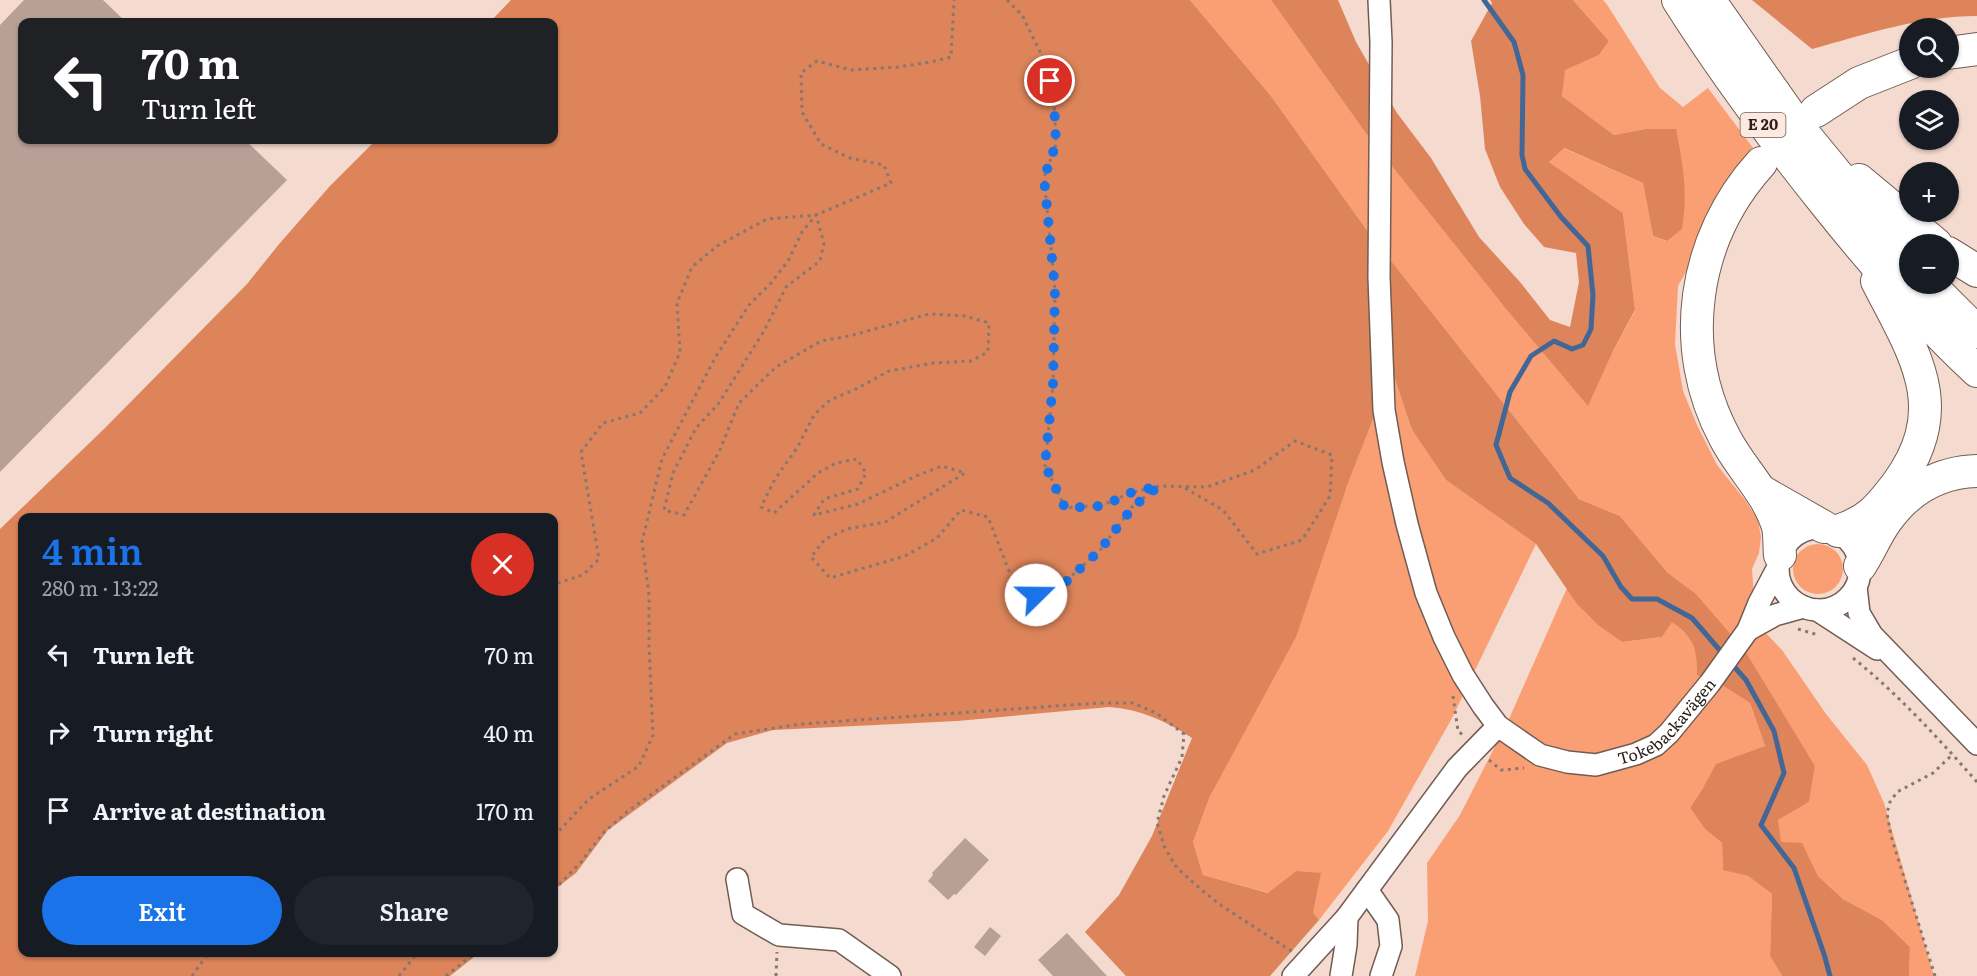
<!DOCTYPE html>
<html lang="en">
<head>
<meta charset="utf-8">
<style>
	:root { --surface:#171b24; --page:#20242c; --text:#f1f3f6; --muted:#9ea1a6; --accent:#1a73e8 }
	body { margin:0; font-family:Literata,serif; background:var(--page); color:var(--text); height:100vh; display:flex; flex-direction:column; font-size:22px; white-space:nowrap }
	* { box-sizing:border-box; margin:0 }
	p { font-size:20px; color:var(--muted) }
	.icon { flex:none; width:33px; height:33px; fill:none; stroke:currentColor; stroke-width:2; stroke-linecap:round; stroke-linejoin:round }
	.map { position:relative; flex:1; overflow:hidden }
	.drawer { position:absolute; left:18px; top:513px; width:540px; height:444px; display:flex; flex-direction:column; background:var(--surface); border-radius:12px; box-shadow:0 2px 4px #0004 }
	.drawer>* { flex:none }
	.banner { position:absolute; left:18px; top:18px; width:540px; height:126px; border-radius:12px; box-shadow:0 2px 4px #0004; background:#202124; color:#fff; overflow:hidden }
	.controls { position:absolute; left:1899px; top:18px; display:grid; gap:12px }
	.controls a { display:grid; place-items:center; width:60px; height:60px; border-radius:50%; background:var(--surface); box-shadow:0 2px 4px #0004; font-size:30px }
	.pin { position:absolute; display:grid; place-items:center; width:51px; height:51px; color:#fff; margin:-26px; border:3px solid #fff; border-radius:50%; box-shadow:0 2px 6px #0007 }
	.me { position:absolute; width:66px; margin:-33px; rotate:68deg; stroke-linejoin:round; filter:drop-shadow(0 0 4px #0008) }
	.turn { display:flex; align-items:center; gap:21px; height:126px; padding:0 24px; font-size:27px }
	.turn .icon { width:78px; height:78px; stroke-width:2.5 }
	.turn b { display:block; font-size:42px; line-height:51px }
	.round { display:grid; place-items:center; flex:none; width:63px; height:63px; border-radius:32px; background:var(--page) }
	.summary { display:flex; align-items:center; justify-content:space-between; height:102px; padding:0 24px }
	h1 { font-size:36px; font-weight:600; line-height:45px; color:var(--accent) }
	.primary-button { display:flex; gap:12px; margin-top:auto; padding:12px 24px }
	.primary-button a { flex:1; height:69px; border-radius:36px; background:var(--accent); color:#fff; font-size:24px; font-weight:600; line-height:69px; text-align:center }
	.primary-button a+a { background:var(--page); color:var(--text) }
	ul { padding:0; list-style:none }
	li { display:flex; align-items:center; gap:18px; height:78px; padding:0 24px }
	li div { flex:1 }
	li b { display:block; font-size:22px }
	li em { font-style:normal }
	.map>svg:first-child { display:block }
</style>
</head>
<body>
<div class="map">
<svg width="1977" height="976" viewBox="0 0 1977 976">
	<rect width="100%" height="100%" fill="#f4dacf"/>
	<path fill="#fa9f74" d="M1190,0H1271L1367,135L1502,304L1612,353L1635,311L1623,213L1549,162L1563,148L1643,183L1653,236L1666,241L1682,229L1645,129L1614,135L1562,96L1564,70L1599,55L1609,41L1573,0H1603L1606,3L1660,88L1683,107L1708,88L1753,148L1718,193L1688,268L1678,286L1675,344L1683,391L1697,425L1717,465L1745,500L1758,520L1761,537L1759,553L1752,569L1754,597L1763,630L1782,650L1826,714L1867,765L1884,803L1934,976H1909L1910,947L1882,920L1843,899L1818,876L1802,844L1781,843L1777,820L1809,802L1815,766L1782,714L1695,593L1668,573L1620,516L1579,499L1366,229L1271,96Z
		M1392,369L1412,430L1446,480L1536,544L1451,720L1388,831L1319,920L1313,912L1296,871L1269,893L1203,875L1193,842L1210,796L1347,486Z
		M1793 569a25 25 0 1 1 50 0a25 25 0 1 1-50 0Z
		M1567,588C1581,612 1600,626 1622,642L1662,637L1672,621L1687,631L1698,657L1720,684L1750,703L1765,746L1743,755L1703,788L1690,808L1705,829L1722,843L1723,869L1748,876L1772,894L1770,956L1782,976H1415L1428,921L1427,863L1460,815L1509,719Z"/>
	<path fill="#dd845a" d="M511,0H1190L1271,96L1366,229L1579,499L1620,516L1668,573L1695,593L1745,651L1815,766L1809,802L1778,820L1781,842L1802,843L1818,876L1843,899L1882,920L1910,947L1909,976H1782L1770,956L1772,894L1748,876L1723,870L1722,843L1705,829L1690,808L1703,788L1716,764L1765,746L1750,703L1720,684L1697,675C1698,650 1693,636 1672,622L1662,637L1622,642L1598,625L1577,604L1536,544L1446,480L1412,430L1392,370L1347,486L1296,637L1210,796L1193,842L1203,875L1268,893L1296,871L1321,873L1313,912L1319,920L1270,976H1126L1085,932L1119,895L1152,836L1192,738C1166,721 1140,709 1109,707L957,721L773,730L727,743L608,830L576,873L554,890V518H22V952L479,953L450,976H0V529L105,428L247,284L280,243L330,186L376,140H554V22H490Z
		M1271,0H1338L1356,42L1397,113L1431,158L1479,237L1520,282L1550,320L1570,327L1579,282L1576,253L1544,247L1524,224L1500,187L1485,149L1480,96L1471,41L1492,3L1490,0H1573L1609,41L1599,55L1565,70L1562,96L1614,135L1645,129H1676C1683,165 1688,193 1682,229L1667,241L1653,236L1643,183L1564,148L1549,162L1623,213L1635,310L1612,353L1588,406L1502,304L1367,135Z
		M1752,0H1977V16C1921,16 1866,34 1812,49Z"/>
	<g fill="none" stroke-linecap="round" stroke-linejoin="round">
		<path stroke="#426797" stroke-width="5" d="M1484,0L1514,42L1523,75L1522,155L1525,169L1561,217L1588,246L1593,295L1591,329L1583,345L1572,349L1554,341L1531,356L1510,392L1496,445L1510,478L1548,503L1603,556L1621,587L1632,599H1657L1692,618L1724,655
			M1730,662L1746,680L1774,731L1784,773L1761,825L1794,868L1824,954L1830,976"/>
	</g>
	<path fill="#b8a096" d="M24,0H103L126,22H22V140H245L287,180L0,472V25Z
		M965,838L989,860L956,895L954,894L948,900L928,881L933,875L932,873Z
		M990,927L1001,936L985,956L974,947Z
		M1067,933L1107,976H1053L1038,960Z"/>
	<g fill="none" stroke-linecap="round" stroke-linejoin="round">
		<defs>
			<g id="minor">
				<path id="s1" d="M1379,0L1381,42L1379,277L1384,410L1393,462L1407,524L1426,593L1444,637L1463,675L1483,706L1498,726L1540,755L1567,762L1596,765L1636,754L1656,745L1669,733L1710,683L1748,630L1759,603L1777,569"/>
				<circle cx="1819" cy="569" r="41"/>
				<path d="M1856,587L1859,613L1872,635L1977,744"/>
				<path d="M1817,610L1877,649"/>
				<path d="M1748,630L1775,615L1804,607"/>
				<path d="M737,879L743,914L779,935L839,940L890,976"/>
				<path d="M1367,890L1388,920L1391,946L1381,976"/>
				<path d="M1293,976L1347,917L1457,768L1498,726"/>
				<path d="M1341,976L1346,945L1347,917"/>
			</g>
			<path id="highway" d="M1678,0C1723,71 1772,137 1825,203C1872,262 1922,320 1977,371
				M1709,0L1799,128L1910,263
				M1948,53L1977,49
				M1816,111L1859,83L1910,63
				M1761,163C1693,238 1676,347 1725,438C1741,469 1768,493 1778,527C1780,536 1779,546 1780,555
				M1859,180L1936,244
				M1948,253L1977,271
				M1929,284L1977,332
				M1761,491L1824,527
				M1838,531C1868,521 1878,509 1897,484C1953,407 1914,354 1877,281
				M1860,566C1870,551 1876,535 1886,521C1908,490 1939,472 1977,471"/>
		</defs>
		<use href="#minor" stroke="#725c52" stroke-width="24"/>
		<use href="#highway" stroke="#725c52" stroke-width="34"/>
		<path stroke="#887770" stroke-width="3" stroke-dasharray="3 4.5" stroke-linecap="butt" d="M1007,0L1022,15L1045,62L1054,100L1056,144L1044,178L1055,289L1053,384L1045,465L1065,508L1103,505L1130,493L1159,486L1207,487L1255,470L1295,441L1332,455L1330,496L1302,540L1257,554L1223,510L1183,487
			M554,590L558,583L583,575L599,559L581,452L603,423L640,413L665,387L680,352L677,303L692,267L717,246L767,219L816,215L891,183L884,165L850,158L821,144L802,112L801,73L817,61L851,70L898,67L931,62L951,57L954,0
			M1798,629L1818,635
			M1853,658C1899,695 1938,738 1977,782
			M1453,696L1458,731L1463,735
			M1489,760L1501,770L1524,768
			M554,836L589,799L639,766L653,735L649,645V595L642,542L662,459L715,358L749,305L771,283L788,261L802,232L816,215L824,243L820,261L786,287L764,331L719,403L696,428L673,473L664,510L684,515L719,452L739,403L776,367L821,341L849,336L929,314L965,316L989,323L988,352L971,361L934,363L889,371L854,390L830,400L814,415L797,448L775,479L761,507L774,513L818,473L836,463L857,459L866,473L858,489L824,499L814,515L858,504L916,476L942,466L965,473L885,522L847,529L825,539L811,557L830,578L905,556L937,538L961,510L988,517L1019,597L1053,593L1100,550L1133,506L1159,486
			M554,890L581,862L603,833L627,812L735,734L801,724L1099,703H1133L1156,713L1184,734L1182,757L1164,796L1157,823L1165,848L1177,868L1204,892L1222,906L1293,952
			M192,976L209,952
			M399,976L418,952
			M446,976L476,952
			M776,976L777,952
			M1935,976L1891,836L1887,813L1890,802L1897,792L1933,773L1953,754"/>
		<use href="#minor" stroke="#fff" stroke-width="21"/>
		<use href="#highway" stroke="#fff" stroke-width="32"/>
	</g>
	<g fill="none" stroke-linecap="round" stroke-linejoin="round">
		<path stroke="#1a73e8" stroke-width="10" stroke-dasharray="0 18" d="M1036,595L1053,594L1100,550L1133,507L1159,486L1130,493L1103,506L1065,508L1045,465L1053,384L1055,289L1044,178L1056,144L1054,100L1050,81"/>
	</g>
	<g text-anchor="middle" stroke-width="4.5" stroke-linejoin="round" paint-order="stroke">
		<rect fill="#fde9df" stroke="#695d57" stroke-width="1.5" x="1740.5" y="113" width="45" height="24" rx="4.5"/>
		<g font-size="15" font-weight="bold" fill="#2a211d">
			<text x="1763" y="130">E 20</text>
		</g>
		<g font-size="16" fill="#2a211d" stroke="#fde9df">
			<text dy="6" stroke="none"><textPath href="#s1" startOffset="944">Tokebackavägen</textPath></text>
		</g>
	</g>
</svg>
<div class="controls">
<a><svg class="icon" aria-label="search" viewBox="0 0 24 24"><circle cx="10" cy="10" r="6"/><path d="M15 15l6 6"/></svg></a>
<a><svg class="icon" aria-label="layers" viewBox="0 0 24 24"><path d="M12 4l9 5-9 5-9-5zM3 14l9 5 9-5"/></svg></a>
<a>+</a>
<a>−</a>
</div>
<div class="pin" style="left:1050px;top:81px;background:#d93025"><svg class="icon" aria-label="arrive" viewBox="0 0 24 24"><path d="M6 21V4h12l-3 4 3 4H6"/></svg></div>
<svg class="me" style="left:1036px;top:595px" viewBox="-20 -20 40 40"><circle r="19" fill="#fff"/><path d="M0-13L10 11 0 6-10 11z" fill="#1a73e8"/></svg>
<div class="banner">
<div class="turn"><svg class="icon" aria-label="left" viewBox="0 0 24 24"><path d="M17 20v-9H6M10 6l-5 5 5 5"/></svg><div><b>70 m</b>Turn left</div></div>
</div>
<section class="drawer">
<div class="summary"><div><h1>4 min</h1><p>280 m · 13:22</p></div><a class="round" style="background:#d93025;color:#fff"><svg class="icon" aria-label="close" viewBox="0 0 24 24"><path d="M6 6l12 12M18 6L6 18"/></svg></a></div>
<ul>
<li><svg class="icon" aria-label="left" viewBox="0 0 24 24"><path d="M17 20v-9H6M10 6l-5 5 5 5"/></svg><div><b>Turn left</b></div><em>70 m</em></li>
<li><svg class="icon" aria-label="right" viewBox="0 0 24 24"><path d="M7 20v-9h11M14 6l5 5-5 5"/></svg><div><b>Turn right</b></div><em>40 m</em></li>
<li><svg class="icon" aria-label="arrive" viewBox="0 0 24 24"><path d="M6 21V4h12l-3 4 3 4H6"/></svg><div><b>Arrive at destination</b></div><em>170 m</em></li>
</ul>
<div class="primary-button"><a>Exit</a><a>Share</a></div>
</section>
</div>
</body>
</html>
